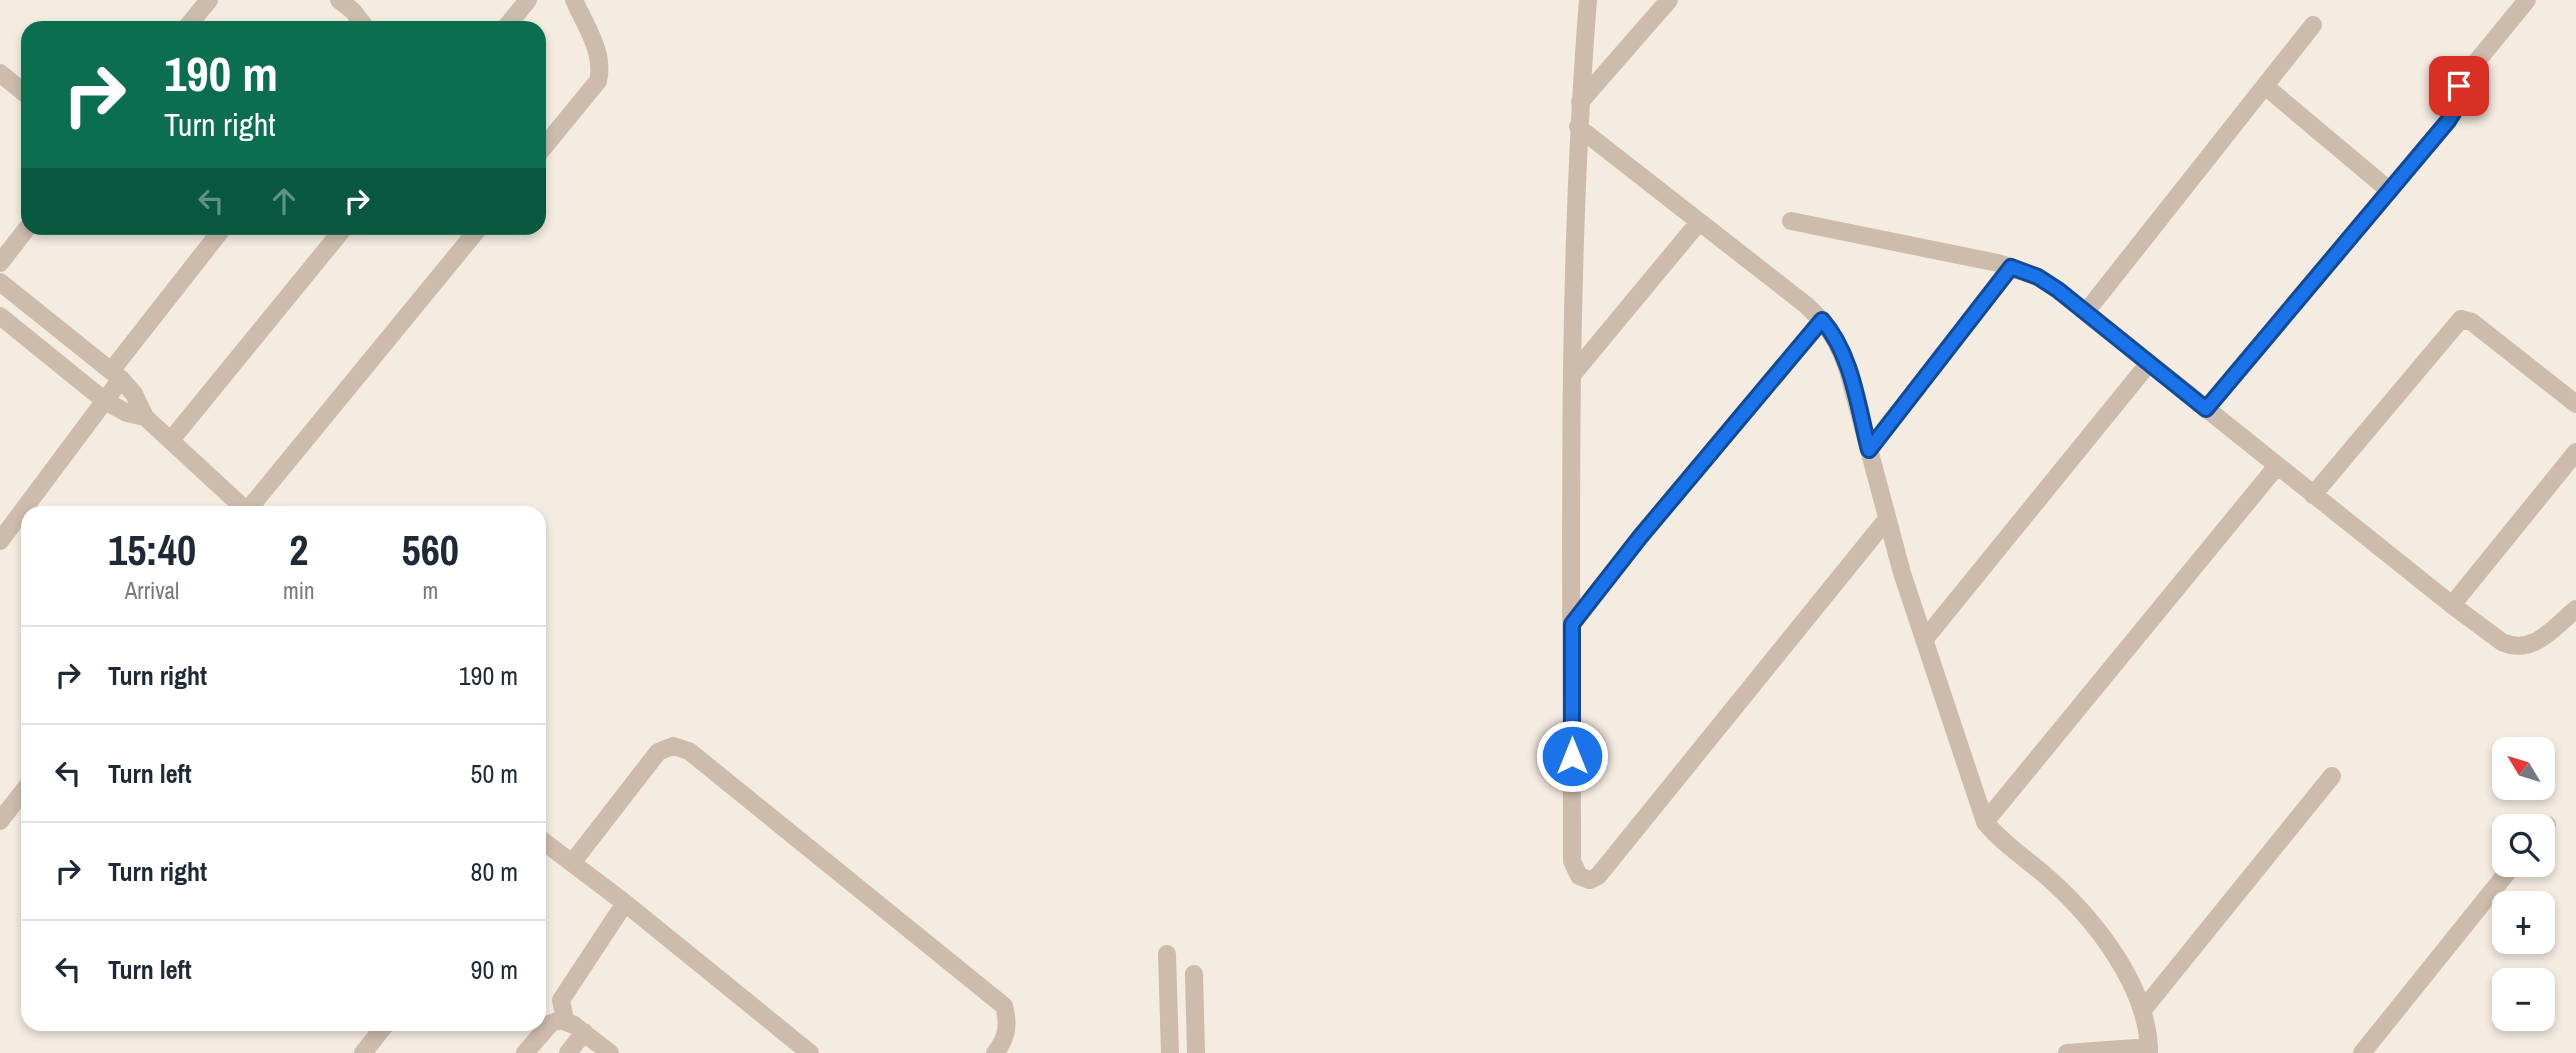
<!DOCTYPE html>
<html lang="en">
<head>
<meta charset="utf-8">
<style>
	:root { --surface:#fff; --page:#f6f6f7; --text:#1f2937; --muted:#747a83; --line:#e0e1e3 }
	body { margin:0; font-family:"Archivo Narrow",sans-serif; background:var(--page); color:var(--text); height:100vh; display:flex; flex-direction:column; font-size:26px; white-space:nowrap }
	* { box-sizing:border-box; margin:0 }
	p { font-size:23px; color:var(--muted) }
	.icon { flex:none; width:38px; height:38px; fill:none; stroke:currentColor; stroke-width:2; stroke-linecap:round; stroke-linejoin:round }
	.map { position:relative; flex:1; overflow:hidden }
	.drawer { position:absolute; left:21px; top:506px; width:525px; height:525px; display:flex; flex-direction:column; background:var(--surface); border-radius:21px; box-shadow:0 4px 10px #0003 }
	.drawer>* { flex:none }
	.hud { position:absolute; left:21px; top:21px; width:525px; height:214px; border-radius:21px; box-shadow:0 4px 10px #0003; background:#0b6e4f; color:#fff; overflow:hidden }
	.needle { width:46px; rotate:308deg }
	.tools { position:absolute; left:2492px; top:737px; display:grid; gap:14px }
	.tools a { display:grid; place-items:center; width:63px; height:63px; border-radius:14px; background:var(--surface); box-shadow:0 4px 10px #0003; font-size:35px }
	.pin { position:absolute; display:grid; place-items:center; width:60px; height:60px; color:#fff; margin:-30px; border-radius:14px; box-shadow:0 4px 10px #0006 }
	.me { position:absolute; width:77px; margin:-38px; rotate:0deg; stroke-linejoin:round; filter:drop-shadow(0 0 5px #0008) }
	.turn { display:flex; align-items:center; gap:24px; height:147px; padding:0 28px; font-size:32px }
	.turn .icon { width:91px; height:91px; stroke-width:2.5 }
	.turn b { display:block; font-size:49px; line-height:60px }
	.lanes { display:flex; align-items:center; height:66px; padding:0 28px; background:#0003; justify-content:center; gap:35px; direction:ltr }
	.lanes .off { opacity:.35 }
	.eta { display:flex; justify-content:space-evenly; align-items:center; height:119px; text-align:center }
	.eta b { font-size:42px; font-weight:700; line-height:49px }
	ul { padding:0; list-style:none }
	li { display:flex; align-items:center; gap:21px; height:98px; padding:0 28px; border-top:2px solid var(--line) }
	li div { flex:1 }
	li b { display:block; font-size:26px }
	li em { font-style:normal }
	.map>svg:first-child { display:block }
</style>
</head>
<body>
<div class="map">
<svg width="2576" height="1053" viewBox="0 0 2576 1053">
	<rect width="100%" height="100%" fill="#f4ebe1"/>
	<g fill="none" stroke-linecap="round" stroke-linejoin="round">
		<path stroke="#cdbbac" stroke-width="18" d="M339,0L353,11L366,28
			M1588,0C1565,286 1572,574 1572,861L1579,876L1590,880L1598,876L1887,519
			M186,28L209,0
			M505,28L528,0
			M0,73L28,96
			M2265,86L2390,191
			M1580,102L1669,0
			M1578,127L1806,305C1828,325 1839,343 1848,371L1902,573L1985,822C2002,843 2025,858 2046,876C2093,917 2149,986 2149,1053
			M539,153L598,81C605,53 585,25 574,0
			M1791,221L1998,263L2038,277L2058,290L2452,605L2502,642C2533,656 2553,628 2576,609
			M0,263L28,227
			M0,282L121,379L134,394L145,417L247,511L246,513
			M2086,312L2313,25
			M0,316L105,401L127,413L145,417
			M111,371L223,228
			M1573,374L1699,222
			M2206,409L2448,121L2453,113L2464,77L2527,0
			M171,440L344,228
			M1869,450L2011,267
			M2313,495L2461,319L2472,322L2576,404
			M250,513L247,511L479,228
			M0,541L121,379
			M2452,605L2576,452
			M1572,624L1640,537L1822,320
			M1924,640L2149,363
			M0,821L28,785
			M1985,822L2277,466
			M2543,830L2547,825
			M539,838L625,903L810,1053
			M572,863L658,752L673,746L689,751L1004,1006C1009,1025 1007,1038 995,1053
			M1167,954L1170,1053
			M1194,974L1196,1053
			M2142,1011L2332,776
			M565,1020L561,1000L625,903
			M363,1053L386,1024
			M525,1053L551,1023L561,1020L574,1025L610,1053
			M568,1053L584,1032
			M2067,1053L2149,1047
			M2362,1053L2514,864"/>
	</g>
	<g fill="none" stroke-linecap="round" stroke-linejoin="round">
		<defs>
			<path id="route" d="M1572,756V624L1640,537L1822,320C1852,354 1858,407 1869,450L2011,267L2038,277L2058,290L2206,409L2448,121L2453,113L2459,86"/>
		</defs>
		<use href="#route" stroke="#114b97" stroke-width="18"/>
		<use href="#route" stroke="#1a73e8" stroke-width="12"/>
	</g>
</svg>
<div class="tools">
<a><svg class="needle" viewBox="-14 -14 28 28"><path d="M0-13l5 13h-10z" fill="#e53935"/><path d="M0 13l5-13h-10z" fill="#747a83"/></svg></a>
<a><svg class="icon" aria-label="search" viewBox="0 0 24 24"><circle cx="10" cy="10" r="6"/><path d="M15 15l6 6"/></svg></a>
<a>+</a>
<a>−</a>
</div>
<div class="pin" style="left:2459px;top:86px;background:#d93025"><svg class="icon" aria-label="arrive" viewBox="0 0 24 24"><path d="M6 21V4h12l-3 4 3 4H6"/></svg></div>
<svg class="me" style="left:1572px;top:756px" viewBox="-20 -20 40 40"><circle r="17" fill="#1a73e8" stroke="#fff" stroke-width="3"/><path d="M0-11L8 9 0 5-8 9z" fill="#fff"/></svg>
<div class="hud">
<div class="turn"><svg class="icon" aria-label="right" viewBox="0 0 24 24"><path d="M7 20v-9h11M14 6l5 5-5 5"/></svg><div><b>190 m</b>Turn right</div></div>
<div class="lanes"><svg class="icon off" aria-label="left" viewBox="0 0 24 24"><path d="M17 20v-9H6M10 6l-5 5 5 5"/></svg><svg class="icon off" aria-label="ahead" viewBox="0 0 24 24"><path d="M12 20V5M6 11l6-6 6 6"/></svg><svg class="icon" aria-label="right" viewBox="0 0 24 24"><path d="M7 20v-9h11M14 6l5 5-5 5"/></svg></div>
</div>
<section class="drawer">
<div class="eta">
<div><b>15:40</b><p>Arrival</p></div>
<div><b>2</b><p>min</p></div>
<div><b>560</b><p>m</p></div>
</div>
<ul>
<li><svg class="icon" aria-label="right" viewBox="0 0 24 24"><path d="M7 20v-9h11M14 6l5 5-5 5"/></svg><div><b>Turn right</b></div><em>190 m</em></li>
<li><svg class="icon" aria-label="left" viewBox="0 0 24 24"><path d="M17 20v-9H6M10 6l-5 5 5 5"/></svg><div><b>Turn left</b></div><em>50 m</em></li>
<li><svg class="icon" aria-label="right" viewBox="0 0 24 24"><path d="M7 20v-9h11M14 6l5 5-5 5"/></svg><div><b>Turn right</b></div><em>80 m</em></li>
<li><svg class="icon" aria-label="left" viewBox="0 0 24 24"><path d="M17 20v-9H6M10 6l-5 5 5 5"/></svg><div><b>Turn left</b></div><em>90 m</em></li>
</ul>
</section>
</div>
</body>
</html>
